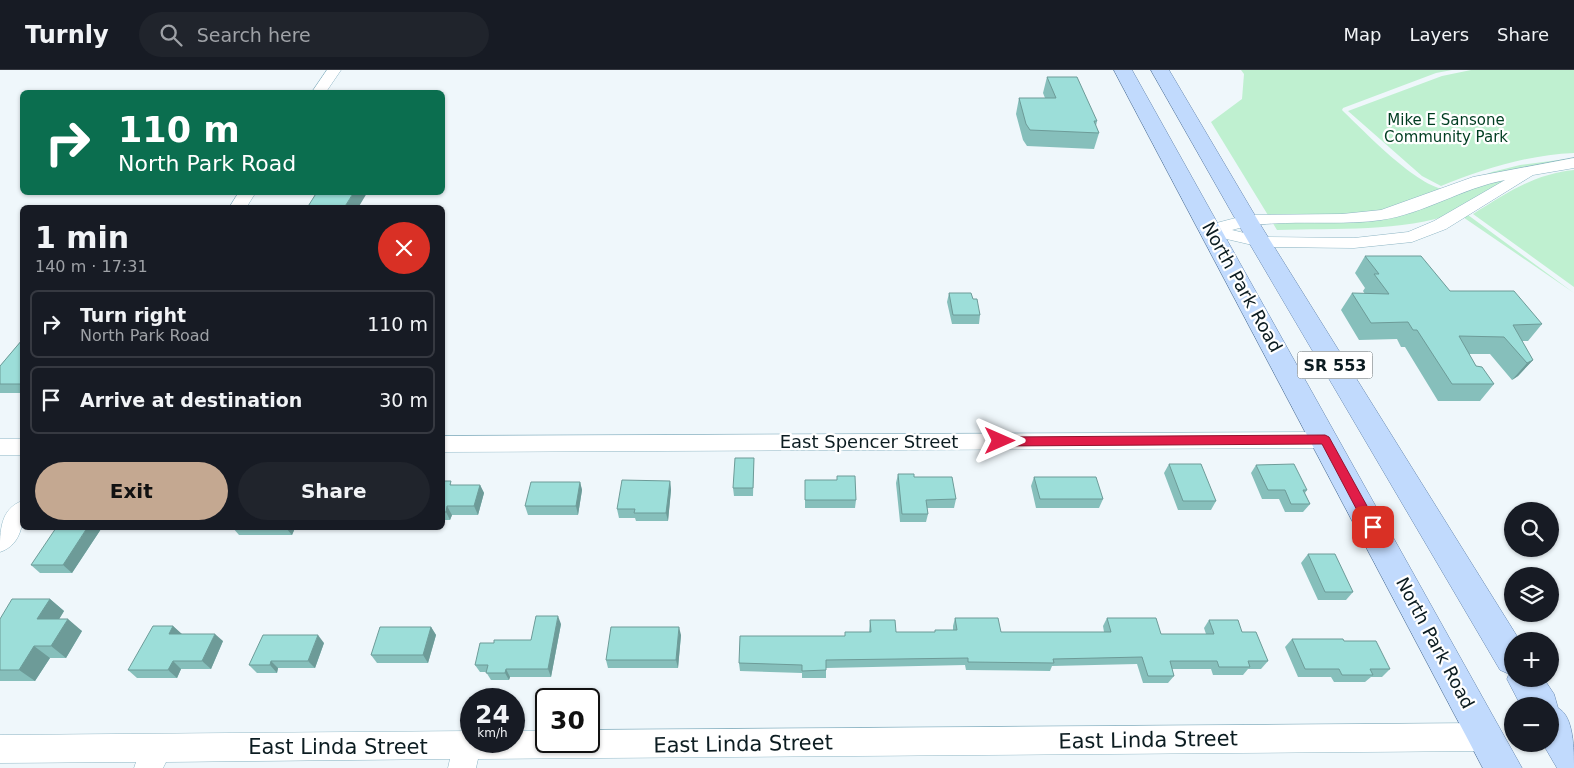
<!DOCTYPE html>
<html lang="en">
<head>
<meta charset="utf-8">
<style>
	:root { --surface:#171b24; --page:#20242c; --text:#f1f3f6; --muted:#9ea1a6; --line:#363941; --accent:#c4a891 }
	body { margin:0; font-family:"DejaVu Sans",sans-serif; background:var(--page); color:var(--text); height:100vh; display:flex; flex-direction:column; font-size:19px; white-space:nowrap }
	* { box-sizing:border-box; margin:0 }
	p { font-size:16px; color:var(--muted) }
	.icon { flex:none; width:28px; height:28px; fill:none; stroke:currentColor; stroke-width:2; stroke-linecap:round; stroke-linejoin:round }
	.map { position:relative; flex:1; overflow:hidden }
	.panel { position:absolute; left:20px; top:135px; width:425px; height:325px; display:flex; flex-direction:column; background:var(--surface); border-radius:8px; box-shadow:0 1px 4px #0004 }
	.panel>* { flex:none }
	.banner { position:absolute; left:20px; top:20px; width:425px; height:105px; border-radius:8px; box-shadow:0 1px 4px #0004; background:#0b6e4f; color:#fff; overflow:hidden }
	.controls { position:absolute; left:1504px; top:432px; display:grid; gap:10px }
	.controls a { display:grid; place-items:center; width:55px; height:55px; border-radius:50%; background:var(--surface); box-shadow:0 1px 4px #0004; font-size:25px }
	.speed { position:absolute; left:460px; top:618px; display:flex; gap:10px; font-size:25px; font-weight:700; text-align:center }
	.speed>* { display:grid; place-content:center; width:65px; height:65px; border-radius:50%; background:var(--surface); box-shadow:0 1px 4px #0004; line-height:1 }
	.speed small { font-size:12px; font-weight:400 }
	.speed .limit { border:2px solid #111; border-radius:8px; background:#fff; color:#111 }
	.pin { position:absolute; display:grid; place-items:center; width:42px; height:42px; color:#fff; margin:-21px; border-radius:10px; box-shadow:0 2px 8px #0006 }
	.me { position:absolute; width:55px; margin:-28px; rotate:90deg; stroke-linejoin:round; filter:drop-shadow(0 0 4px #0008) }
	.turn { display:flex; align-items:center; gap:18px; height:105px; padding:0 15px; font-size:22px }
	.turn .icon { width:65px; height:65px; stroke-width:2.5 }
	.turn b { display:block; font-size:35px; line-height:42px }
	.round { display:grid; place-items:center; flex:none; width:52px; height:52px; border-radius:26px; background:var(--page) }
	.headline { display:flex; align-items:center; justify-content:space-between; height:85px; padding:0 15px }
	h1 { font-size:30px; font-weight:700; line-height:38px }
	.button { display:flex; gap:10px; margin-top:auto; padding:10px 15px }
	.button a { flex:1; height:58px; border-radius:30px; background:var(--accent); color:#111; font-size:20px; font-weight:700; line-height:58px; text-align:center }
	.button a+a { background:var(--page); color:var(--text) }
	ul { padding:0; list-style:none }
	li { display:flex; align-items:center; gap:15px; height:68px; margin:0 10px 8px; padding:0 5px; border:2px solid var(--line); border-radius:8px }
	li div { flex:1 }
	li b { display:block; font-size:19px }
	li em { font-style:normal }
	header { display:flex; align-items:center; gap:30px; box-sizing:border-box; height:70px; padding:0 25px; background:var(--surface); border-bottom:1px solid var(--line) }
	header strong { font-size:24px }
	nav { display:flex; gap:28px; margin-inline-start:auto; font-size:18px }
	.search { width:350px; height:45px; background:var(--page); display:flex; align-items:center; gap:12px; box-sizing:border-box; padding:0 18px; border-radius:28px; color:var(--muted); font-size:19px }
	.map>svg:first-child { display:block }
</style>
</head>
<body>
<header>
<strong>Turnly</strong>
<div class="search"><svg class="icon" aria-label="search" viewBox="0 0 24 24"><circle cx="10" cy="10" r="6"/><path d="M15 15l6 6"/></svg>Search here</div>
<nav><a>Map</a><a>Layers</a><a>Share</a></nav>
</header>
<div class="map">
<svg width="1574" height="698" viewBox="0 0 1574 698">
	<rect width="100%" height="100%" fill="#eff7fb"/>
	<path fill="#bff0d0" d="M1241,0H1452L1436,3L1343,38L1342,40C1365,62 1417,117 1447,120L1492,102L1520,95L1574,88V96L1525,105L1468,145L1574,223L1457,143C1400,162 1337,158 1277,160L1211,52L1242,29L1244,4Z
		M1471,0H1574V83C1527,85 1484,99 1441,116L1422,106L1348,41L1442,6Z
		M1574,100V217L1473,144C1507,123 1534,104 1574,100Z"/>
	<g fill="none" stroke-linecap="round" stroke-linejoin="round">
		<defs>
			<path id="minor" d="M327,0H341L326,22H312Z
				M1574,88V98L1533,105L1446,159L1412,172L1354,178L1261,177L1205,164L1202,160L1205,156L1247,145L1342,144L1381,140L1473,107ZM1505,110L1434,151L1408,162L1354,168L1261,167L1232,160C1275,147 1333,157 1381,150C1424,144 1462,118 1505,110Z
				M239,122H256L246,138H229Z
				M1325,362L1333,364L1336,370L1333,376L1325,378L442,382V366Z
				M0,369H22V385H0Z
				M22,431C25,450 22,475 0,482C0,461 0,439 22,431Z
				M1487,653L1497,657L1501,667L1497,677L1487,681L478,689L476,698H448L450,689L166,692L163,698H134L136,692L0,693V665L471,661V671H514V661H546V671H589V660Z"/>
			<path id="major" d="M1114,0H1132L1522,698H1483Z
				M1151,0H1169L1263,159L1520,571H1512V609H1544L1554,624L1558,638C1574,646 1574,680 1574,698H1557L1543,674H1550V636H1521L1507,609L1509,604L1500,600L1241,159Z"/>
		</defs>
		<use href="#minor" stroke="#8db5c4" stroke-width="1"/>
		<use href="#major" stroke="#6687af" stroke-width="1"/>
		<use href="#minor" fill="#fff" fill-rule="evenodd"/>
		<use href="#major" fill="#c1dafd" fill-rule="evenodd"/>
	</g>
	<path fill="#86bfbb" d="M1047,7L1097,51L1096,56L1099,63L1094,79L1027,76L1023,70L1016,44L1019,28H1045L1043,23Z
		M1365,186L1450,221L1542,254L1528,271H1522L1533,290L1518,306L1512,310L1490,284H1469L1476,296L1494,314L1480,331H1438L1405,277H1401L1397,269L1359,270L1341,240L1352,223L1365,224L1363,221L1365,218L1355,203Z
		M949,223L973,229L980,245L979,254H952L947,232Z
		M22,270V323H0V296Z
		M754,388L753,426H734L733,418Z
		M1169,394L1216,431L1211,440H1178L1164,403Z
		M1256,395L1307,420L1305,423L1310,434L1303,442H1285L1279,429H1262L1251,403Z
		M898,404L914,407L956,429L954,438H927L928,444L926,452H900L896,413Z
		M1034,407L1103,429L1099,438H1036L1031,416Z
		M442,411L452,415H480L484,423L478,445H452L450,450H442Z
		M670,411L671,420L668,451H636L635,448H619L617,439Z
		M580,412L582,420L578,445H528L525,436Z
		M805,418L856,430L855,438H805Z
		M221,458H295L292,465H239L233,458Z
		M101,459L72,503H40L31,495Z
		M1308,484L1353,522L1346,530H1318L1301,493Z
		M50,529L64,541L59,549L82,561L66,588H50L35,611H0V549Z
		M955,548L1001,562H1104L1103,556L1107,548L1161,564H1206L1204,558L1209,550L1242,562L1268,591L1261,599H1248L1243,605H1213L1211,599H1172L1174,606L1168,613H1143L1137,594L1052,596L1050,601L966,600L965,595L826,598V608H802V603L740,601L739,593L845,566V562H869L870,550L896,562H935V560H953V556Z
		M561,554L551,607H510L509,610H491L486,602H480L475,595L494,573L531,570Z
		M173,556L181,564L223,571L211,599H181L177,608H137L128,600Z
		M431,557L436,565L428,593H377L371,585Z
		M681,565L678,598H608L606,590Z
		M1292,569L1344,571L1390,599L1382,607H1371L1365,612H1334L1331,607H1298L1285,577Z
		M324,573L315,598H278L277,603H257L249,595Z"/>
	<path fill="#6d9b98" d="M354,122L367,123L358,138H344Z
		M1533,290L1518,306L1512,310L1527,293Z
		M670,411L671,420L668,451L666,443Z
		M580,412L582,420L578,445L576,436Z
		M480,415L484,423L478,445L474,436Z
		M447,436L452,445L450,450L446,442Z
		M87,458H99L101,459L72,503L63,495Z
		M286,458H295L292,465Z
		M50,529L64,541L52,561L37,549Z
		M558,546L561,554L551,607L548,599Z
		M68,549L82,561L66,588L51,576Z
		M173,556L182,564H169Z
		M431,557L436,565L428,593L423,585Z
		M679,557L681,565L678,598L676,590Z
		M215,564L223,571L211,599L202,591Z
		M318,565L324,573L315,598L308,591Z
		M34,576L50,588L35,611L19,600Z
		M173,591L181,599L177,608L168,600Z
		M271,591L278,598L277,603L270,595Z
		M506,599L510,607L509,610L505,603Z"/>
	<path fill="#9cded9" stroke="#6d9b98" d="M1047,7H1077L1097,51H1094L1099,63L1030,60L1026,54L1019,28H1056Z
		M317,122H354L344,138H307Z
		M1365,186H1421L1450,221H1514L1542,254L1513,255L1533,290L1527,293L1504,267L1459,266L1476,296L1482,297L1494,314H1452L1417,260H1413L1408,252L1371,253L1352,223L1389,224L1374,204H1379Z
		M949,223H971L973,229H977L980,245H953Z
		M22,270V314H0V296Z
		M735,388H754L753,418H733Z
		M1169,394H1201L1216,431H1183Z
		M1294,394L1307,420H1303L1310,434H1291L1285,420H1268L1256,395Z
		M898,404H914V407H952L956,429L926,430L928,444H902Z
		M837,406H855L856,430H805V410H837Z
		M1034,407H1096L1103,429H1040Z
		M622,410L670,411L666,443H634L635,439H617Z
		M442,411H451L450,415H480L474,436H447L446,442H442Z
		M531,412H580L576,436H525Z
		M56,458H87L63,495H31Z
		M1308,484H1335L1353,522H1325Z
		M12,529H50L37,549H68L51,576H34L19,600H0V549Z
		M536,546H558L548,599H506L505,603H486L488,595H475L480,573H494V570H531Z
		M955,548H998L1001,562H1111L1107,548H1156L1161,564H1214L1209,550H1238L1242,562H1256L1268,591H1248L1250,597H1219L1217,591H1170L1174,606H1148L1142,587L1053,589L1054,593L968,592V588L826,590V600L802,601V595L739,593L740,566H845V562H871L870,550H895L896,562H935V560H957Z
		M153,556H173L169,564H215L202,591H173L168,600H128Z
		M380,557H431L423,585H371Z
		M611,557H679L676,590H606Z
		M263,565H318L308,591H271L270,595H249Z
		M1292,569H1343L1344,571H1376L1390,599H1370L1373,605H1342L1339,599H1305Z"/>
	<path fill="#e11d48" stroke="#92132f" d="M1325,365L1329,367L1377,454L1379,457L1377,461H1368L1322,374L1000,376L994,371L1000,367Z"/>
	<g text-anchor="middle" stroke-width="4.5" stroke-linejoin="round" paint-order="stroke">
		<g font-size="15" fill="#003d21" stroke="#fff">
			<text x="1446" y="55">Mike E Sansone<tspan x="1446" dy="17">Community Park</tspan></text>
		</g>
		<rect fill="#fff" stroke="#556064" stroke-width="1" x="1297.5" y="281.5" width="75" height="27" rx="4"/>
		<g font-size="16" font-weight="bold" fill="#0c1c21">
			<text x="1335" y="301">SR 553</text>
		</g>
		<g font-size="18" fill="#0c1c21" stroke="#fff">
			<text transform="translate(1242 217) rotate(61)" y="6">North Park Road</text>
			<text x="869" y="378">East Spencer Street</text>
			<text transform="translate(1435 573) rotate(62)" y="6">North Park Road</text>
		</g>
		<g font-size="21" fill="#0c1c21" stroke="#fff">
			<text transform="translate(1148 670) rotate(-1)" y="7">East Linda Street</text>
			<text transform="translate(743 674) rotate(-1)" y="7">East Linda Street</text>
			<text x="338" y="684">East Linda Street</text>
		</g>
	</g>
</svg>
<div class="controls">
<a><svg class="icon" aria-label="search" viewBox="0 0 24 24"><circle cx="10" cy="10" r="6"/><path d="M15 15l6 6"/></svg></a>
<a><svg class="icon" aria-label="layers" viewBox="0 0 24 24"><path d="M12 4l9 5-9 5-9-5zM3 14l9 5 9-5"/></svg></a>
<a>+</a>
<a>−</a>
</div>
<div class="speed"><div>24<small>km/h</small></div><div class="limit">30</div></div>
<div class="pin" style="left:1373px;top:457px;background:#d93025"><svg class="icon" aria-label="arrive" viewBox="0 0 24 24"><path d="M6 21V4h12l-3 4 3 4H6"/></svg></div>
<svg class="me" style="left:1000px;top:371px" viewBox="-20 -20 40 40"><path d="M0-17L14 15 0 8-14 15z" fill="#e11d48" stroke="#fff" stroke-width="4"/></svg>
<div class="banner">
<div class="turn"><svg class="icon" aria-label="right" viewBox="0 0 24 24"><path d="M7 20v-9h11M14 6l5 5-5 5"/></svg><div><b>110 m</b>North Park Road</div></div>
</div>
<section class="panel">
<div class="headline"><div><h1>1 min</h1><p>140 m · 17:31</p></div><a class="round" style="background:#d93025;color:#fff"><svg class="icon" aria-label="close" viewBox="0 0 24 24"><path d="M6 6l12 12M18 6L6 18"/></svg></a></div>
<ul>
<li><svg class="icon" aria-label="right" viewBox="0 0 24 24"><path d="M7 20v-9h11M14 6l5 5-5 5"/></svg><div><b>Turn right</b><p>North Park Road</p></div><em>110 m</em></li>
<li><svg class="icon" aria-label="arrive" viewBox="0 0 24 24"><path d="M6 21V4h12l-3 4 3 4H6"/></svg><div><b>Arrive at destination</b></div><em>30 m</em></li>
</ul>
<div class="button"><a>Exit</a><a>Share</a></div>
</section>
</div>
</body>
</html>
